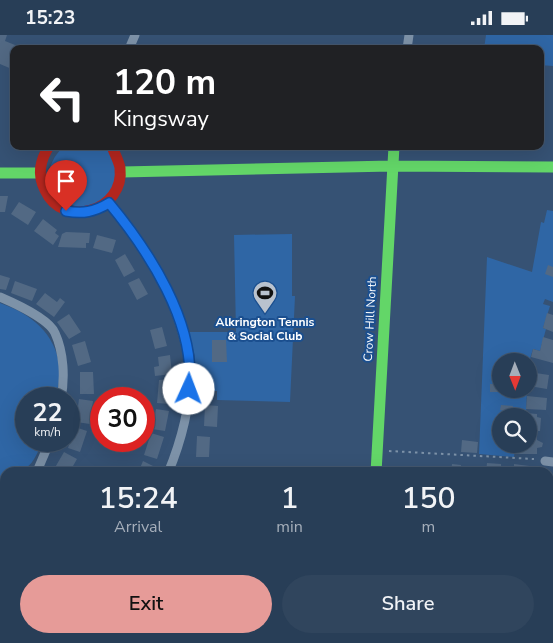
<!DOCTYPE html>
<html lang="en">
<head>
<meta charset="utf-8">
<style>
	:root { --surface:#283e57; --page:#30455d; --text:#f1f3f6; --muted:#a5aeba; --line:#44576d; --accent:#e69b98 }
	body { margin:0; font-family:"Nunito Sans",sans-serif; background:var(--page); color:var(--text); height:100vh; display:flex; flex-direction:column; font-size:19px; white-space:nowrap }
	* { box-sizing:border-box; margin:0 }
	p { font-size:16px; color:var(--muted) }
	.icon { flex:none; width:28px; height:28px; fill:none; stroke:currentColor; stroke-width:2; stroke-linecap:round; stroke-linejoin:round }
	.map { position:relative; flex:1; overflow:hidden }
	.panel { position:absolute; left:0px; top:432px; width:554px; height:176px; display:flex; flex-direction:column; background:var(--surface); border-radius:15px 15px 0 0; box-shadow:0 5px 20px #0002,0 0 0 1px var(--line) }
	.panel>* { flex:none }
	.hud { position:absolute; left:10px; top:10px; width:534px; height:105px; border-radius:10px; box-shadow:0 5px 20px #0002,0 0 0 1px var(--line); background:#202124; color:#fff; overflow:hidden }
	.needle { width:32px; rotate:179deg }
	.buttons { position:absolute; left:492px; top:318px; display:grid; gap:10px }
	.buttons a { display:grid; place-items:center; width:45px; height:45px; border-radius:50%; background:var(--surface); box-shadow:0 5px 20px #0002,0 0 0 1px var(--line); font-size:25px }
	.speed { position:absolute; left:15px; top:352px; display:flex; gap:10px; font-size:25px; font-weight:700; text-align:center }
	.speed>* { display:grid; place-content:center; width:65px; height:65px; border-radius:50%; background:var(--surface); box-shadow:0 5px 20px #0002,0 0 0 1px var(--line); line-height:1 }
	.speed small { font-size:12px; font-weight:400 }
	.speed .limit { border:8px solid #d22; background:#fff; color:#111 }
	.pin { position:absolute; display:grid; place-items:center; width:42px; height:42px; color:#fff; margin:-51px -21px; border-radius:50% 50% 50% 0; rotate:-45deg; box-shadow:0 0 5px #0007 }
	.pin .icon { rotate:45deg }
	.me { position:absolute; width:55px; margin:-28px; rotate:2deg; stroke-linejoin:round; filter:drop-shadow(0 0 4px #0008) }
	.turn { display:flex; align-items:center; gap:18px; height:105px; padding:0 20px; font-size:22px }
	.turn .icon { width:65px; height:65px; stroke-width:2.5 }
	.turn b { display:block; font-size:35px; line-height:42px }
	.eta { display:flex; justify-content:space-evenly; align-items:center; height:85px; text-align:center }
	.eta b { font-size:30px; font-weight:600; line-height:35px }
	.action { display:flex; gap:10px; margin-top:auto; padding:10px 20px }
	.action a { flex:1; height:58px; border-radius:30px; background:var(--accent); color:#111; font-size:20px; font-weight:600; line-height:58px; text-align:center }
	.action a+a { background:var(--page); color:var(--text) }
	.status { display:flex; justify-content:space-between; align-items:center; height:35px; padding:0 25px; background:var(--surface); direction:ltr }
	.status svg { height:14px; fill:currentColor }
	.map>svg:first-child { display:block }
</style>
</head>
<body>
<div class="status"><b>15:23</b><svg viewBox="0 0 49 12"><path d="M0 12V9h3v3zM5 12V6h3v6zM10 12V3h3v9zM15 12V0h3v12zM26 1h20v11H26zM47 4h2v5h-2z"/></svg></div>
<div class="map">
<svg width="553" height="608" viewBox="0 0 553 608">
	<rect width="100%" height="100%" fill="#365274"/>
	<path fill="#2f66a5" d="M486,0H553V31L540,30V14H484Z
		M64,111H103C113,118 114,126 116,137C117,147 114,151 109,158C88,195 20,153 64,111Z
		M547,175L553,176V267L545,264L543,269L550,271L543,293L546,294L540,316L533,314L529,327L501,326V354H527L526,381H501V409H524L523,414H515L514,422L479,419L487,222L532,237L541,187L544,188Z
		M292,199V261H295L290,367L217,365V356H195V322L189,297H236L234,200Z
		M0,268C31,279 55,297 60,333C61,342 57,354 56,364H26V406H43C33,427 31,437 5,438V442H0Z"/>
	<path fill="#526984" d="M0,0H7L5,6L25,14H14V35L0,29Z
		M0,161H8L5,177H0Z
		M19,167L36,177L28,190L11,179Z
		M43,184L57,195L55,198L59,201L53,210L34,196Z
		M66,197L90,198L89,208H86V213L58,212L62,199Z
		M97,200L116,205L112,218L93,213Z
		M125,219L135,236L124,242L115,225Z
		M548,230L553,232V242L545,239Z
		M0,240L10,243L6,255L0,254Z
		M139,243L148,259L137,265L128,248Z
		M15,246L37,254L32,266L11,258Z
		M45,258L57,267L60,263L65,267L54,282L36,269Z
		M547,278L553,280V297L543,293Z
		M69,279L81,297L69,304L57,287Z
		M162,292L167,311L155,314L150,295Z
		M543,302L553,305V328L531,322L533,314L540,316Z
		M212,305H226L227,327H212Z
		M85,306L91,327L78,331L72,310Z
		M170,320L172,339L155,341L154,332L159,331L158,322Z
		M80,337H93L94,359H80Z
		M529,337L549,340L547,354L529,351Z
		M171,344L169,369L157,368L159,345Z
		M490,349H501V354H506V357H490Z
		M527,361L547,363L546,375L526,374Z
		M79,364L93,366L90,389L76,387Z
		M205,370L218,371L217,392L204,391Z
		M501,370L513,371L512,377L500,375Z
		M156,374L169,376L165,396L152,394Z
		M526,378L537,379V382L541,383L540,396H529V381H526Z
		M75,392L87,396L80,417L68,413Z
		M151,398L164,402L157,424L144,420Z
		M197,401L210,402L209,422H196Z
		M529,401H537V405L543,408L542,412L537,413V419H514L515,414H523L524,409H529Z
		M462,405L478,407L477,418L461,417Z
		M64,417L77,424L69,438H55L53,436Z
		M143,426L153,431L150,438H138Z
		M487,428L501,429V438H486Z
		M452,429L461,430L460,438H451Z
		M514,429L537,432V438L514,437Z
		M5,520V542L0,539V529Z
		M451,604H476V608H451Z"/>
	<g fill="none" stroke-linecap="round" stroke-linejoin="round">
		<path stroke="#7d92a8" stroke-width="2" stroke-dasharray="2.5 4" stroke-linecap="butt" d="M389,416L534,424
			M0,515L5,506
			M389,608V604"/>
		<path stroke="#7d92a8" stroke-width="9" d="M129,14L135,0
			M407,14L409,0
			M109,167C143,209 174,257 186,311C188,319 191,329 191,337C190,371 181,407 168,438
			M0,262C14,268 49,284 55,298C64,318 65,343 61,364
			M545,426L553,427
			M32,438L38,434L50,406
			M0,450L5,449
			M549,530L553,478
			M549,544L553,566
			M82,608L85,604"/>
		<path stroke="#63d668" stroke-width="11" d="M122,137L391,131L553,132
			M0,138H39
			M376,438L394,111"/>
		<path stroke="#b3261e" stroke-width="11" d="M49,111C40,126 37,139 45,155C63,195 125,176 120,133C119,126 114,118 112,111"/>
	</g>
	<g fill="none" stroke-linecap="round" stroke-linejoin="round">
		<defs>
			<path id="route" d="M66,176C83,179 94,177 109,168C148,215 197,289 189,354"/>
		</defs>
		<use href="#route" stroke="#114b97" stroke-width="12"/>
		<use href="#route" stroke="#1a73e8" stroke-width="9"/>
	</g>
	<defs>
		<symbol id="stadium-pin" viewBox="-11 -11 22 30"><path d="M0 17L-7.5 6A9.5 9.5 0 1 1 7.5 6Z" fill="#b9c2ce" stroke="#1b4f8f"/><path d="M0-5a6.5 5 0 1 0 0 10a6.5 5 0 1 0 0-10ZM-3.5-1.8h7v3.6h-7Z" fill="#111"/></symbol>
	</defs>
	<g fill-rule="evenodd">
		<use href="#stadium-pin" x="251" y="244" width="28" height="38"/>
	</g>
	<g text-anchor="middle" stroke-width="4" stroke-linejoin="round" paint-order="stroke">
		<g font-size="12" fill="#fff" stroke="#1b4f8f">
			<text transform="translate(370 284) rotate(-87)" y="4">Crow Hill North</text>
		</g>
		<g font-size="12" font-weight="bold" fill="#fff" stroke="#1b4f8f">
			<text x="265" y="291">Alkrington Tennis<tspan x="265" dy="14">&amp; Social Club</tspan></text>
		</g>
	</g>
</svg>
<div class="buttons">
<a><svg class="needle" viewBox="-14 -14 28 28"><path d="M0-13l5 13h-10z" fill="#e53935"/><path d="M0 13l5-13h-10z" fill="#a5aeba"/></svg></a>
<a><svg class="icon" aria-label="search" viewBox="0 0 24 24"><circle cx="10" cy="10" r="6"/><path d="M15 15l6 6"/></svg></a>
</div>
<div class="speed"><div>22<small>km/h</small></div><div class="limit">30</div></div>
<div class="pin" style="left:66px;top:176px;background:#d93025"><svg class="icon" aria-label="arrive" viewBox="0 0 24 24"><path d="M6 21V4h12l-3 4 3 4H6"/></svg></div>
<svg class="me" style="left:189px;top:354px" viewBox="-20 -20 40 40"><circle r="19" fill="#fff"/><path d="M0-13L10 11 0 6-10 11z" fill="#1a73e8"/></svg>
<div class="hud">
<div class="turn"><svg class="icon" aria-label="left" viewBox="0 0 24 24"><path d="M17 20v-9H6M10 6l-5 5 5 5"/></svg><div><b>120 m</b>Kingsway</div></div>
</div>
<section class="panel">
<div class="eta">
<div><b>15:24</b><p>Arrival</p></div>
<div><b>1</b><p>min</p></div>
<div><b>150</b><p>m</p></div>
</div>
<div class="action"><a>Exit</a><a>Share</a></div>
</section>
</div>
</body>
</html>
